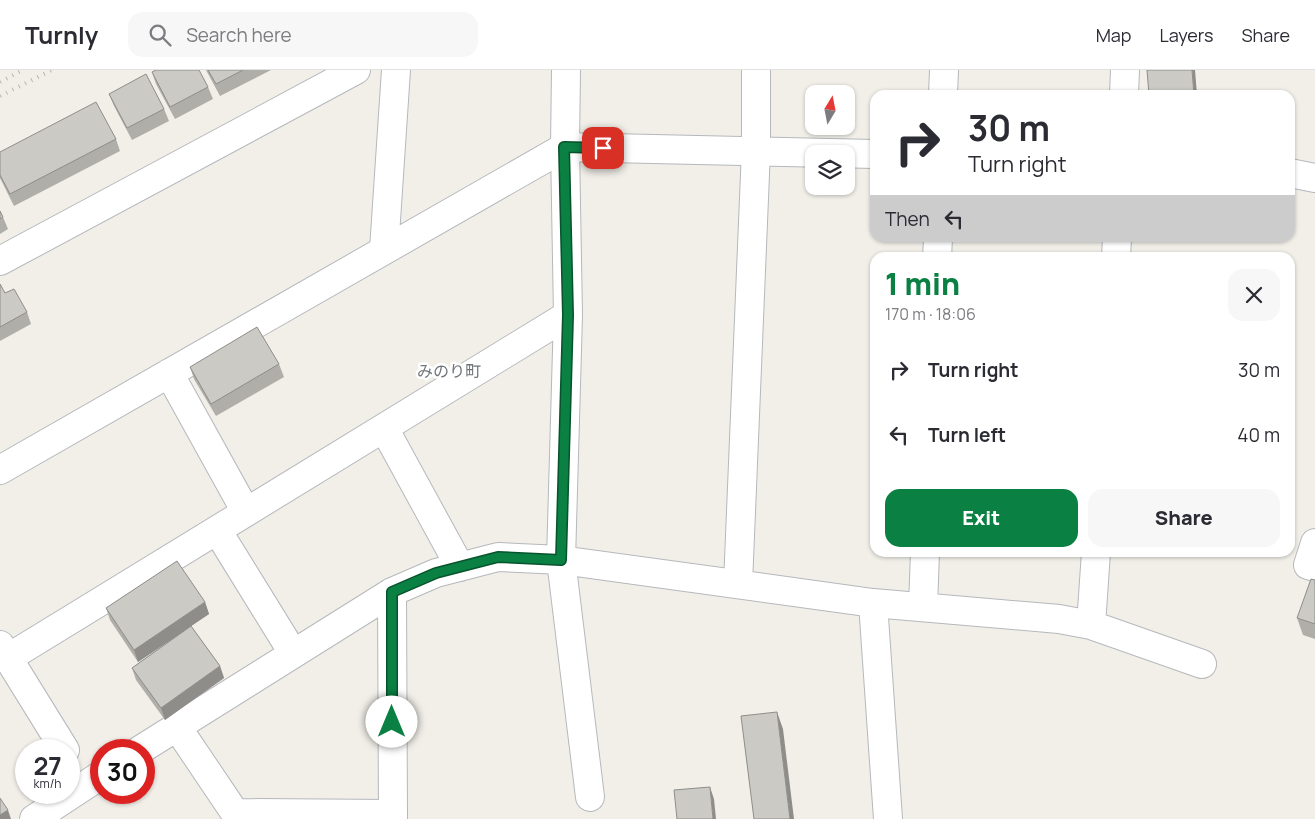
<!DOCTYPE html>
<html lang="en">
<head>
<meta charset="utf-8">
<style>
	:root { --surface:#fff; --page:#f7f7f7; --text:#2b2b33; --muted:#7c7c81; --line:#e1e1e2; --accent:#0b8043 }
	body { margin:0; font-family:Manrope,"Noto Sans JP",sans-serif; background:var(--page); color:var(--text); height:100vh; display:flex; flex-direction:column; font-size:19px; white-space:nowrap }
	* { box-sizing:border-box; margin:0 }
	p { font-size:16px; color:var(--muted) }
	.icon { flex:none; width:28px; height:28px; fill:none; stroke:currentColor; stroke-width:2; stroke-linecap:round; stroke-linejoin:round }
	.map { position:relative; flex:1; overflow:hidden }
	.panel { position:absolute; left:870px; top:182px; width:425px; height:305px; display:flex; flex-direction:column; background:var(--surface); border-radius:15px; box-shadow:0 1px 4px #0004 }
	.panel>* { flex:none }
	.top-card { position:absolute; left:870px; top:20px; width:425px; height:152px; border-radius:15px; box-shadow:0 1px 4px #0004; background:#fff; color:var(--text); overflow:hidden }
	.needle { width:32px; rotate:10deg }
	.buttons { position:absolute; left:805px; top:15px; display:grid; gap:10px }
	.buttons a { display:grid; place-items:center; width:50px; height:50px; border-radius:10px; background:var(--surface); box-shadow:0 1px 4px #0004; font-size:25px }
	.speed { position:absolute; left:15px; top:669px; display:flex; gap:10px; font-size:25px; font-weight:700; text-align:center }
	.speed>* { display:grid; place-content:center; width:65px; height:65px; border-radius:50%; background:var(--surface); box-shadow:0 1px 4px #0004; line-height:1 }
	.speed small { font-size:12px; font-weight:400 }
	.speed .limit { border:8px solid #d22; background:#fff; color:#111 }
	.pin { position:absolute; display:grid; place-items:center; width:42px; height:42px; color:#fff; margin:-21px; border-radius:10px; box-shadow:0 2px 8px #0006 }
	.me { position:absolute; width:55px; margin:-28px; rotate:0deg; stroke-linejoin:round; filter:drop-shadow(0 0 4px #0008) }
	.turn { display:flex; align-items:center; gap:18px; height:105px; padding:0 15px; font-size:22px }
	.turn .icon { width:65px; height:65px; stroke-width:2.5 }
	.turn b { display:block; font-size:35px; line-height:42px }
	.then { display:flex; align-items:center; height:48px; padding:0 15px; background:#0003; gap:10px; font-size:19px }
	.round { display:grid; place-items:center; flex:none; width:52px; height:52px; border-radius:15px; background:var(--page) }
	.summary { display:flex; align-items:center; justify-content:space-between; height:85px; padding:0 15px }
	h1 { font-size:30px; font-weight:800; line-height:38px; color:var(--accent) }
	.primary-button { display:flex; gap:10px; margin-top:auto; padding:10px 15px }
	.primary-button a { flex:1; height:58px; border-radius:15px; background:var(--accent); color:#fff; font-size:20px; font-weight:800; line-height:58px; text-align:center }
	.primary-button a+a { background:var(--page); color:var(--text) }
	ul { padding:0; list-style:none }
	li { display:flex; align-items:center; gap:15px; height:65px; padding:0 15px }
	li div { flex:1 }
	li b { display:block; font-size:19px }
	li em { font-style:normal }
	header { display:flex; align-items:center; gap:30px; box-sizing:border-box; height:70px; padding:0 25px; background:var(--surface); border-bottom:1px solid var(--line) }
	header strong { font-size:24px }
	nav { display:flex; gap:28px; margin-inline-start:auto; font-size:18px }
	.search { width:350px; height:45px; background:var(--page); display:flex; align-items:center; gap:12px; box-sizing:border-box; padding:0 18px; border-radius:15px; color:var(--muted); font-size:19px }
	.map>svg:first-child { display:block }
</style>
</head>
<body>
<header>
<strong>Turnly</strong>
<div class="search"><svg class="icon" aria-label="search" viewBox="0 0 24 24"><circle cx="10" cy="10" r="6"/><path d="M15 15l6 6"/></svg>Search here</div>
<nav><a>Map</a><a>Layers</a><a>Share</a></nav>
</header>
<div class="map">
<svg width="1315" height="749" viewBox="0 0 1315 749">
	<rect width="100%" height="100%" fill="#f1efe8"/>
	<g fill="none" stroke-linecap="round" stroke-linejoin="round">
		<defs>
			<path id="minor" d="M566,0L565,77L568,245L561,490L590,727
				M943,25L944,0
				M1124,25L1125,0
				M1290,103L1315,108
				M384,180L396,0
				M937,188L938,168
				M1116,188L1117,168
				M0,191L356,0
				M169,303L246,442
				M384,358L460,497
				M0,400L565,77L875,84
				M217,460L293,583
				M1315,473L1308,495L1315,497
				M738,514L756,80V0
				M392,522L393,749
				M873,533L888,749
				M923,537L925,482
				M1091,555L1096,482
				M0,575L65,680
				M8,588L568,245
				M177,657L235,743L393,744
				M140,680L392,522L436,503L498,487L561,490L873,533L1059,549L1091,555L1202,594
				M34,749L101,705"/>
		</defs>
		<use href="#minor" stroke="#b5b8bc" stroke-width="30"/>
		<use href="#minor" stroke="#fff" stroke-width="28"/>
		<path stroke="#b6b7b8" stroke-width="4" stroke-dasharray="1 6" stroke-linecap="butt" d="M0,12L23,0
			M0,26L52,0"/>
	</g>
	<path fill="#afaea9" d="M206,0H271L220,26Z
		M152,2L208,17L213,29L175,49L156,14Z
		M109,24L164,39L169,51L132,70L114,36Z
		M116,69L120,81L14,136L0,108V82Z
		M0,141L3,147L8,159L0,164Z
		M0,214L5,223L27,242L31,254L0,271Z
		M279,294L284,307L216,346L194,309L190,297Z
		M1315,510V569L1303,565L1297,548Z
		M205,532L209,544L191,556L220,596L224,608L165,650L136,610L132,598L171,570L138,592L110,550L106,538Z"/>
	<path fill="#8f8d8a" d="M1192,0H1195L1197,25H1194Z
		M205,532L209,544L138,592L134,580Z
		M220,596L224,608L165,650L161,638Z
		M777,642L783,659L794,749H790Z
		M710,717L714,729L716,749H713Z
		M8,740L11,749H0V745Z"/>
	<path fill="#cccac5" stroke="#8f8d8a" d="M156,0H199L208,17L170,37L152,2Z
		M208,0H243L216,14Z
		M1147,0H1192L1194,25H1149Z
		M146,4L164,39L127,58L109,24Z
		M96,32L116,69L10,124L0,105V82Z
		M0,141L3,147L0,149Z
		M0,214L5,223L14,219L27,242L0,257Z
		M257,257L279,294L211,334L190,297Z
		M177,491L205,532L134,580L106,538Z
		M1311,509L1315,510V554L1297,548Z
		M191,556L220,596L161,638L132,598Z
		M777,642L790,749H754L741,646Z
		M710,717L713,749H677L674,720Z
		M0,728L8,740L0,745Z"/>
	<g fill="none" stroke-linecap="round" stroke-linejoin="round">
		<defs>
			<path id="route" d="M392,652V522L436,503L498,487L561,490L568,245L564,77L603,78"/>
		</defs>
		<use href="#route" stroke="#07532c" stroke-width="12"/>
		<use href="#route" stroke="#0b8043" stroke-width="9"/>
	</g>
	<g text-anchor="middle" stroke-width="5" stroke-linejoin="round" paint-order="stroke">
		<g font-size="16" fill="#70757a" stroke="#fff">
			<text x="449" y="307">みのり町</text>
		</g>
	</g>
</svg>
<div class="buttons">
<a><svg class="needle" viewBox="-14 -14 28 28"><path d="M0-13l5 13h-10z" fill="#e53935"/><path d="M0 13l5-13h-10z" fill="#7c7c81"/></svg></a>
<a><svg class="icon" aria-label="layers" viewBox="0 0 24 24"><path d="M12 4l9 5-9 5-9-5zM3 14l9 5 9-5"/></svg></a>
</div>
<div class="speed"><div>27<small>km/h</small></div><div class="limit">30</div></div>
<div class="pin" style="left:603px;top:78px;background:#d93025"><svg class="icon" aria-label="arrive" viewBox="0 0 24 24"><path d="M6 21V4h12l-3 4 3 4H6"/></svg></div>
<svg class="me" style="left:392px;top:652px" viewBox="-20 -20 40 40"><circle r="19" fill="#fff"/><path d="M0-13L10 11 0 6-10 11z" fill="#0b8043"/></svg>
<div class="top-card">
<div class="turn"><svg class="icon" aria-label="right" viewBox="0 0 24 24"><path d="M7 20v-9h11M14 6l5 5-5 5"/></svg><div><b>30 m</b>Turn right</div></div>
<div class="then">Then<svg class="icon" aria-label="left" viewBox="0 0 24 24"><path d="M17 20v-9H6M10 6l-5 5 5 5"/></svg></div>
</div>
<section class="panel">
<div class="summary"><div><h1>1 min</h1><p>170 m · 18:06</p></div><a class="round"><svg class="icon" aria-label="close" viewBox="0 0 24 24"><path d="M6 6l12 12M18 6L6 18"/></svg></a></div>
<ul>
<li><svg class="icon" aria-label="right" viewBox="0 0 24 24"><path d="M7 20v-9h11M14 6l5 5-5 5"/></svg><div><b>Turn right</b></div><em>30 m</em></li>
<li><svg class="icon" aria-label="left" viewBox="0 0 24 24"><path d="M17 20v-9H6M10 6l-5 5 5 5"/></svg><div><b>Turn left</b></div><em>40 m</em></li>
</ul>
<div class="primary-button"><a>Exit</a><a>Share</a></div>
</section>
</div>
</body>
</html>
